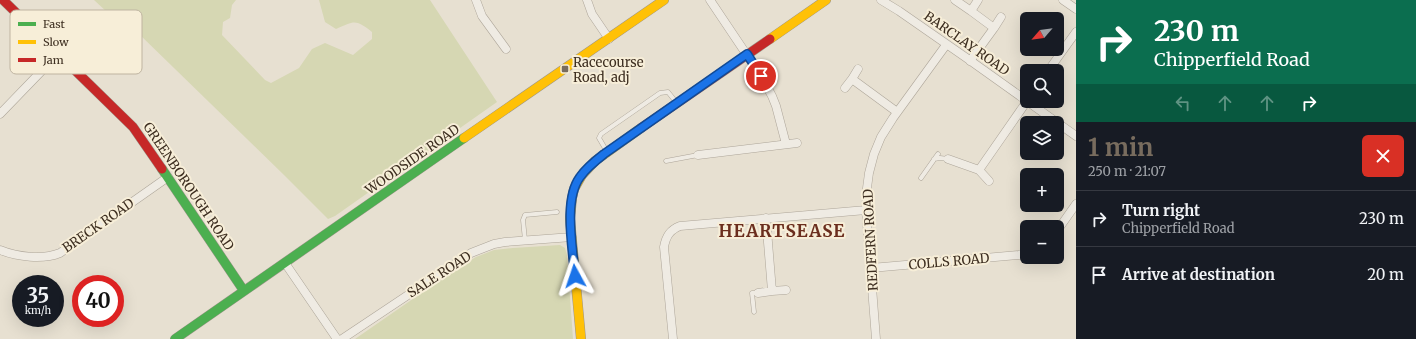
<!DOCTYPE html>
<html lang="en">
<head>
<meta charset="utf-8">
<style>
	:root { --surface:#171b24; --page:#242831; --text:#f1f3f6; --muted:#9ea1a6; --line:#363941; --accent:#786c5e }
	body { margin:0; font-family:Merriweather,serif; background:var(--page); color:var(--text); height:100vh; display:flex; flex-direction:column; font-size:15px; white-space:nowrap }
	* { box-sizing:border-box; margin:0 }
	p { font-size:13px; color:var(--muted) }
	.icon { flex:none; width:22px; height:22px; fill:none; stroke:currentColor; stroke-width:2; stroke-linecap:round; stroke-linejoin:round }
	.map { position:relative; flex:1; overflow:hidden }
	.details { display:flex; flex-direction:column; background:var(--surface); width:340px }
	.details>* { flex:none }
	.banner { background:#0b6e4f; color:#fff; overflow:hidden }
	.needle { width:26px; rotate:242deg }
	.fabs { position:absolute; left:1020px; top:12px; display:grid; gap:8px }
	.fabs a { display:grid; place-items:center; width:44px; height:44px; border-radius:6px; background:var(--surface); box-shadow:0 4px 16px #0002; font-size:20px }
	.speed { position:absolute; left:12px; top:275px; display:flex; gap:8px; font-size:20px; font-weight:700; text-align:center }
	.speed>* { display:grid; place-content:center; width:52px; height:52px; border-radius:50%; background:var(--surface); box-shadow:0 4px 16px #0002; line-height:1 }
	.speed small { font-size:10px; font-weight:400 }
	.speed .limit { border:6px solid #d22; background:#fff; color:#111 }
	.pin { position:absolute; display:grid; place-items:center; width:34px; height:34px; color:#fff; margin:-17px; border:2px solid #fff; border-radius:50%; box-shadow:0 1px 4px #0007 }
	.me { position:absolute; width:44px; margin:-22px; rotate:355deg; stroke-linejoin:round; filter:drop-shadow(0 0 3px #0008) }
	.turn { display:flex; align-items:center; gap:14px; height:84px; padding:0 12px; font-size:18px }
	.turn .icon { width:52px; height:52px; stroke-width:2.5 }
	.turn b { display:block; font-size:28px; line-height:34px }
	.lanes { display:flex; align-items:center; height:38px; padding:0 12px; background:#0003; justify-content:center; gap:20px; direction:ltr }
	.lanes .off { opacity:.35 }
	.round { display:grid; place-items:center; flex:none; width:42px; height:42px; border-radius:6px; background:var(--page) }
	.headline { display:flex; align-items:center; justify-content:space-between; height:68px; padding:0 12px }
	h1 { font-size:24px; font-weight:700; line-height:30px; color:var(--accent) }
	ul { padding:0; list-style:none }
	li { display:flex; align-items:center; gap:12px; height:56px; padding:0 12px; border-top:1px solid var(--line) }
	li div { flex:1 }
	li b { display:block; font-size:15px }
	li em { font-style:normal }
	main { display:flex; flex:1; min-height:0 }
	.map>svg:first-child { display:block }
</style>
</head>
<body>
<main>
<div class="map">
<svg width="1076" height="339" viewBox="0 0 1076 339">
	<rect width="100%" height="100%" fill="#e7e0d1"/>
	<path fill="#d6d7b3" d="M94,0H236L232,5L230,18L223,22L222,35L265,80L271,83L299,68L312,49L325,43L353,55L372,39V32C355,19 355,21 336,29L325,22L319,0H430L497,102L335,216L328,219L284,175L138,33L134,37Z
		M560,245L565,248L567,255L573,339H355L456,269L476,257L494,250L513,248Z"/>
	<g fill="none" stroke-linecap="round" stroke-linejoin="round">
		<defs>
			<path id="lane" d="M606,150L599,138L601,134L660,93L668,92L676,102
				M934,159L940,158L948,159
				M666,161L698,155
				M921,178L938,154
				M525,240L523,220L525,215L557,212
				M754,312L752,293H758"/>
			<path id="street" d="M476,0L482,16L506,49
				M587,0L592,14L609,39
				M710,0L761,76L772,96L776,106L786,144
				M881,0L899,11L968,59L1076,136
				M955,0L971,11L978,0
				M1063,0L1076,9
				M971,11L994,28L1001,17
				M970,61L994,28
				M1048,71L1076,32
				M852,79L858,69
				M845,88L852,79L897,112
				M0,114L58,54
				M698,155L797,143
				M948,159L979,170L1027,101
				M979,170L989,181
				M1057,231L1076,204
				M0,250C17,257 43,260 60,253L168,177
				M285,263L337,339
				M871,268L1019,255L1027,253
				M772,291L786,290
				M758,293L772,291L766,218
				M342,339L471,253L494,244L505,242L572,237
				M673,339L664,247C666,236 670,230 680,226L866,210
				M876,339L866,210L867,188L869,173L874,154L881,137L893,118L946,45"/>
			<path id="fast" d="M162,169L244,291
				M175,339L464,138"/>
			<path id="slow" d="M770,39L826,0
				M464,138L664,0
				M581,339L570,219L572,198L574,189L582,175L595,161L641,128"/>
			<path id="jam" d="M3,0L133,127L162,169
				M641,128L770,39"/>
		</defs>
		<use href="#lane" stroke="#ada599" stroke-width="5"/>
		<use href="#street" stroke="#ada599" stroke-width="9"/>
		<use href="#fast" stroke="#9c958a" stroke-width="10"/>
		<use href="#slow" stroke="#9c958a" stroke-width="10"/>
		<use href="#jam" stroke="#9c958a" stroke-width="10"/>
		<use href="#lane" stroke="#efebe3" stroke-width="4"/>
		<use href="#street" stroke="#efebe3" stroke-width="8"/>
		<use href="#fast" stroke="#4caf50" stroke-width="9"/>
		<use href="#slow" stroke="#ffc107" stroke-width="9"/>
		<use href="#jam" stroke="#c62828" stroke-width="9"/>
	</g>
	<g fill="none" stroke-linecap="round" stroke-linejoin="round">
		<defs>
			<path id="route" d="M575,276C573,249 563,200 580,177C586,168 595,161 604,154L747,54L761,76"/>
		</defs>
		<use href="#route" stroke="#114b97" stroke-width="10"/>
		<use href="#route" stroke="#1a73e8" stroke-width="7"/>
	</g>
	<rect fill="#786c5e" stroke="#f7eed8" stroke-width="1.5" x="561" y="65" width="8" height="8" rx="2"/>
	<g text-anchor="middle" stroke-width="4" stroke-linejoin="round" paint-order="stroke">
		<g font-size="13" fill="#3d2e20" stroke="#f7eed8">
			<text transform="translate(967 43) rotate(35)" y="5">BARCLAY ROAD</text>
			<text transform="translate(412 159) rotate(-35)" y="5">WOODSIDE ROAD</text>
			<text transform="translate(189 186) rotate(56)" y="5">GREENBOROUGH ROAD</text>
			<text transform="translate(98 225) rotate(-35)" y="5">BRECK ROAD</text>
			<text transform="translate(870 240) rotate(-93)" y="5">REDFERN ROAD</text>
			<text transform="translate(949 261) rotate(-5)" y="5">COLLS ROAD</text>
			<text transform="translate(439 274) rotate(-33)" y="5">SALE ROAD</text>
		</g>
		<g font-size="13" fill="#3d2e20" stroke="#f7eed8" text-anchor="start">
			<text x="573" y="67">Racecourse<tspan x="573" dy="15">Road, adj</tspan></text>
		</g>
		<g font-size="17" font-weight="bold" letter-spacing="1" fill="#6b2e1e" stroke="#f7eed8">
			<text x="782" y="237">HEARTSEASE</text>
		</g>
	</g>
	<rect x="10" y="10" width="132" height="64" rx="6" fill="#f7eed8" stroke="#bfb4a1" stroke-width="1"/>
	<rect x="18" y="22" width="18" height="4" fill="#4caf50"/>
	<rect x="18" y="40" width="18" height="4" fill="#ffc107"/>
	<rect x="18" y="58" width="18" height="4" fill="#c62828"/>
	<g font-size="11" fill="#3d2e20">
		<text x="43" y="28">Fast</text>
		<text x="43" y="46">Slow</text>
		<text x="43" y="64">Jam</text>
	</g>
</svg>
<div class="fabs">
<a><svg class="needle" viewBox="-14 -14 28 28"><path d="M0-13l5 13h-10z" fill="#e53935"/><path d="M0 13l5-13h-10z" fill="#9ea1a6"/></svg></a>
<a><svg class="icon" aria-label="search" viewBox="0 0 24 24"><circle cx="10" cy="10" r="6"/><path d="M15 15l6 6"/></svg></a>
<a><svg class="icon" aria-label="layers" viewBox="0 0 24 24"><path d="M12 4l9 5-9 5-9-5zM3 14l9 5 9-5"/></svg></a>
<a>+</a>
<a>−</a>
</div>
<div class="speed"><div>35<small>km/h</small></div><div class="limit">40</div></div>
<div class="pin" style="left:761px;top:76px;background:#d93025"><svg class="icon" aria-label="arrive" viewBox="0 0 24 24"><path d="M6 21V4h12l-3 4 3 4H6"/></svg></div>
<svg class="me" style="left:575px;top:276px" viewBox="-20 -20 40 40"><path d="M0-17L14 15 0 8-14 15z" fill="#1a73e8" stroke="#fff" stroke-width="4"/></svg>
</div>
<section class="details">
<div class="banner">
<div class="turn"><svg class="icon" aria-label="right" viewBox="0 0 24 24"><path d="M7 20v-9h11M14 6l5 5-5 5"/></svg><div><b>230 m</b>Chipperfield Road</div></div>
<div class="lanes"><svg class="icon off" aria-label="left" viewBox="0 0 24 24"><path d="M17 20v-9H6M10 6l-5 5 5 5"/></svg><svg class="icon off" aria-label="ahead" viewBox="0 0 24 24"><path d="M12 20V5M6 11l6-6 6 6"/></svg><svg class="icon off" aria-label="ahead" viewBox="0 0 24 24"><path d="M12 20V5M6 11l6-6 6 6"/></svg><svg class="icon" aria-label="right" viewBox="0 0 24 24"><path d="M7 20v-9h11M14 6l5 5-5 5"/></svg></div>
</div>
<div class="headline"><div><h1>1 min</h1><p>250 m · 21:07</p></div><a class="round" style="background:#d93025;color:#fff"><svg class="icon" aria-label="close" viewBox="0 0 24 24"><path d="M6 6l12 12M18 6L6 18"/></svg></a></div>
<ul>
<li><svg class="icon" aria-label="right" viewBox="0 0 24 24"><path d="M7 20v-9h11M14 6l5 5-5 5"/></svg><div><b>Turn right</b><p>Chipperfield Road</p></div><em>230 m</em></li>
<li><svg class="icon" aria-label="arrive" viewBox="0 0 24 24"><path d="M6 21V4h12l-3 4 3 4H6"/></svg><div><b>Arrive at destination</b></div><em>20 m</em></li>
</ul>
</section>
</main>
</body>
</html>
